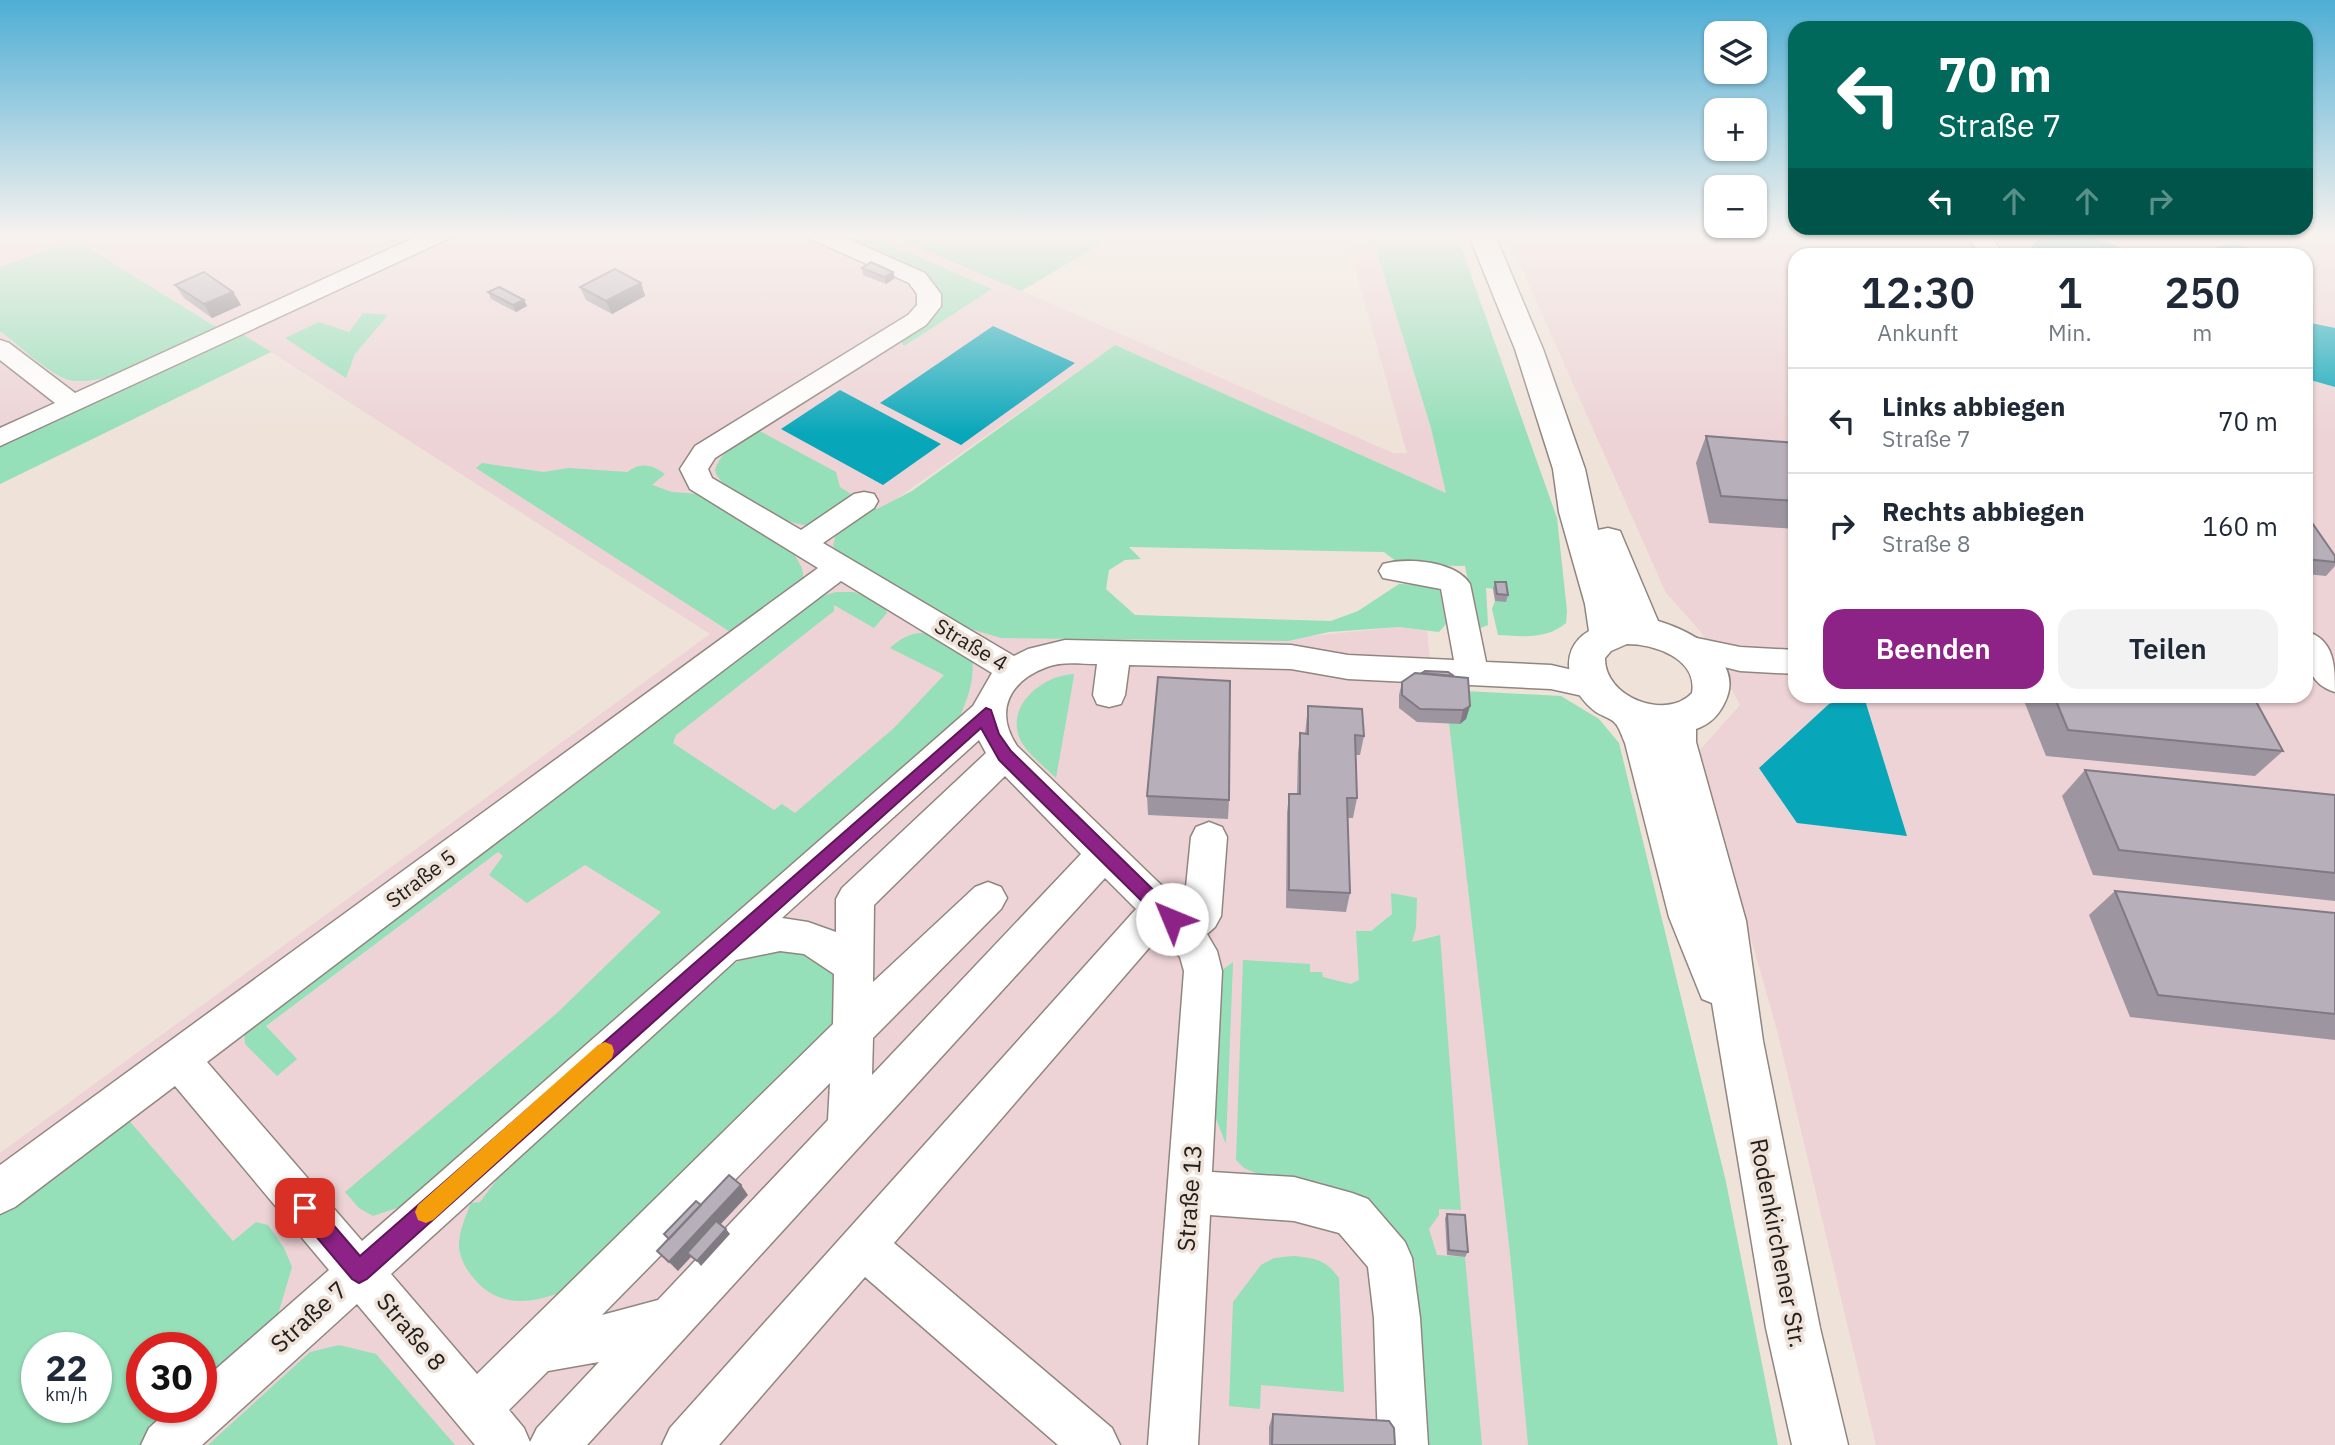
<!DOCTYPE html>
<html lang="de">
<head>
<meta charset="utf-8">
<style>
	:root { --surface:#fff; --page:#f2f2f3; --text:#1f2937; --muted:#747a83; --line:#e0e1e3; --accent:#8e2387 }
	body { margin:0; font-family:"IBM Plex Sans",sans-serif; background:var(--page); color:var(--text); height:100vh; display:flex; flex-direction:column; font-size:26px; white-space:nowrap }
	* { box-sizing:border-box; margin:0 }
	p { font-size:23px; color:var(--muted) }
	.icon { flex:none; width:38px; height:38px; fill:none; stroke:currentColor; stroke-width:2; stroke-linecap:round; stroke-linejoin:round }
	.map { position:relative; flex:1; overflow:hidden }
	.side { position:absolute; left:1788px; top:248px; width:525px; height:455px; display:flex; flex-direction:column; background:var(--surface); border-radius:21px; box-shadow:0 2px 5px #0004 }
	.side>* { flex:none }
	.banner { position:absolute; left:1788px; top:21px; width:525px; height:214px; border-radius:21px; box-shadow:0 2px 5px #0004; background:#00695c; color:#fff; overflow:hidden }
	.controls { position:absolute; left:1704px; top:21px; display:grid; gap:14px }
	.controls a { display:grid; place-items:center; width:63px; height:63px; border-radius:14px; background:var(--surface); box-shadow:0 2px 5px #0004; font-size:35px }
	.speed { position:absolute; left:21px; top:1332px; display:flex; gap:14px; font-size:35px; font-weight:700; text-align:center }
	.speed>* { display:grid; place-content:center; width:91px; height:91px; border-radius:50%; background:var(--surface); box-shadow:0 2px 5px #0004; line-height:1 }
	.speed small { font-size:18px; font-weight:400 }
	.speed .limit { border:10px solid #d22; background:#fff; color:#111 }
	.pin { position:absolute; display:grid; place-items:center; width:60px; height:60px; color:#fff; margin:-30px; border-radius:14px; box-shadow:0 4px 10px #0006 }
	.me { position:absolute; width:77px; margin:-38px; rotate:315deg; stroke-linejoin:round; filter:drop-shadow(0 0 5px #0008) }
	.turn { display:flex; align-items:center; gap:24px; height:147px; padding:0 35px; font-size:32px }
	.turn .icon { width:91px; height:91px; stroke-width:2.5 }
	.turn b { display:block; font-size:49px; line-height:60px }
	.lanes { display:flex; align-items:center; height:66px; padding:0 35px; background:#0003; justify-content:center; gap:35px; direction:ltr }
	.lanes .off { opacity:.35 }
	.eta { display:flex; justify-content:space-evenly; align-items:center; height:119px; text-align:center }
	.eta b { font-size:42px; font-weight:600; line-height:49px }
	.button { display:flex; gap:14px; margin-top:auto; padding:14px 35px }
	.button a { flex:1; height:80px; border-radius:21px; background:var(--accent); color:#fff; font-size:28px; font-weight:600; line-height:80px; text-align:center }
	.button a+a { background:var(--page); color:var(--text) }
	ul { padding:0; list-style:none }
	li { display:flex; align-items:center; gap:21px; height:105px; padding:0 35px; border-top:2px solid var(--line) }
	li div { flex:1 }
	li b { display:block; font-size:26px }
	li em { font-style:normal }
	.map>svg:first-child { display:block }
</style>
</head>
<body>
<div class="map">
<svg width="2335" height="1445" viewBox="0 0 2335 1445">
	<rect width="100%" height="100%" fill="#eee2d9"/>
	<path fill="#edd3d6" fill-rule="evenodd" d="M0,233H1119L1022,291L1393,453H1407L1345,233H1371L1431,428L1446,493L1115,345L892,502L1068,628L1310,636L1399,627L1427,631L1432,677L1446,679L1510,1254L1528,1445H0V1153L710,634L271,352L0,484ZM37,1348H96V1407H37ZM142,1348H201V1407H142Z
		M1506,233H2335V1445H1876L1778,1034L1698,752L1740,705L1701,632L1666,593ZM1796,256H2306V696H1796Z"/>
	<path fill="#95dfb9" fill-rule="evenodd" d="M845,233H864L992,289L904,346L900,340L940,306C943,292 938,285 928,276L845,239Z
		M884,233H1119L1021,291Z
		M1371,233H1456L1557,518L1567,611L1566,623C1546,640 1523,636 1498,635L1492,609L1495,601H1506L1504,590L1486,588L1488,625L1478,629L1465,566L1401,565L1384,552L1129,547L1141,559L1125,560L1109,570L1106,589L1135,615L1331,621L1358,611L1399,584L1431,585L1440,591L1446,624L1439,632L1399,627L1329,632L1288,641L1001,638L964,627L839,553L833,546L837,530L871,505L877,509L912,491L1115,345L1446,493L1431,428Z
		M76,240L219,329C186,344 95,396 61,377C39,365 20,346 0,331V267Z
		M363,313L388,315L355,354L346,378L285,338L319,322L349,332Z
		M239,332L271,352L0,484V447Z
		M758,430L836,472L840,487L857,498C846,506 830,522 816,525C792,530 720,493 715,470C722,449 740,441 758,430Z
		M482,463L543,472L569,468L627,472C640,462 652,464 665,474L652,485L672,492L699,494L792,550L802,568L804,581L732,633L476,468Z
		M836,592H854L884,604L887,613L874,628L834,605V611L676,735L673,743L774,810L782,804L795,813L894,728L944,675L890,648C922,619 940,638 972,656C975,681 968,698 958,721L421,1200L373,1216L359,1208L345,1192L556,1014L661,912L585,865L527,903L489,875L503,856L498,852L266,1026L297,1059L277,1076L245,1044L244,1032L809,600Z
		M1074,674V676L1056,778C1046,768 1030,756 1022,743C1002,708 1042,675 1074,674Z
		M1465,691L1561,696L1599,719L1619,743L1726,1182L1778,1445H1528L1510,1254L1449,723Z
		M1391,893L1417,898L1416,928L1412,942L1440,935L1461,1210L1439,1209V1215L1429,1229L1437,1255L1465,1257L1482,1445H1425L1415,1264L1393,1231L1352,1195L1319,1182L1260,1175L1244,1168L1236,1160L1243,960L1310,964V972H1322L1323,977L1351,984L1359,980L1356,931H1371L1392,914Z
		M775,942L833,963L841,1008L831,1029L564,1291C529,1305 496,1308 471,1275C465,1267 459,1256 459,1245C459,1231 466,1216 471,1203L480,1202L508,1165L732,965Z
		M1233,962L1226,1144L1214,1114L1221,971Z
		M126,1117L233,1241L256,1222L268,1225L284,1248L292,1267L277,1318L201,1395V1348H142V1407H188L145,1445H0V1206ZM37,1348H96V1407H37Z
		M1293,1256C1316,1258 1326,1260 1339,1278L1344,1392L1261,1385L1260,1409L1229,1406L1233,1302L1261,1265L1274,1258Z
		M339,1345L376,1354L455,1445H208L310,1352Z"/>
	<path fill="#07a6b9" d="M2068,235L2108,242L2136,255H2031V247L2038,240Z
		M2236,245L2283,255H2203L2218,246Z
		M2306,322L2335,328V387L2307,379Z
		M993,326L1075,363L961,445L880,403Z
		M840,390L941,444L883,485L781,429Z
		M1853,696L1864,697L1907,836L1797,823L1759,768L1829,704Z"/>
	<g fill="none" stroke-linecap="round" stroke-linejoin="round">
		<defs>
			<path id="minor" d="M424,233H453L450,238L0,446V428L55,403L0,360V340L9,343L75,393Z
				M806,233H835L925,273L941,294V306L926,325L715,458L708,469L712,478L801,530L854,494L864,492L874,494L878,501L874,508L823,543L1014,656L1028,649L1065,640L1291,645L1348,655L1454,660L1441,589L1383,578L1379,571L1383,564C1407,557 1456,561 1470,584L1486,662L1551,665L1603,677L1608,686L1603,695L1592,698L1551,689L1348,679L1291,669L1129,665L1125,695L1121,704L1109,707L1097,704L1093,695L1097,664C1080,664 1062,661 1047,667C1009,681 994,711 1017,746L1184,907L1191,837L1196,827L1209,822L1222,827L1227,837L1221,916L1215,927L1207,934L1217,951L1222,971L1212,1172L1294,1177L1352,1193L1368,1199L1405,1242L1412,1258L1420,1318L1428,1445H1378L1374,1318L1368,1267L1339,1233L1294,1221L1210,1215L1198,1445H1148L1184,971L1180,957L1161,934L894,1243L1112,1428L1120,1445H1058L865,1277L719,1445H662L670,1428L1136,909L1105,878L587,1445H475L357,1304L202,1445H141L149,1428L172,1407H201V1382L329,1270L175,1086L15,1207L0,1214V1165L818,568L690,489L680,469L695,446L908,315L917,305V294L909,283L809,238ZM841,581L992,673L973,706L362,1241L207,1062ZM979,740L986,753L842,888L836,899V932L808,922L782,918ZM1005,776L1081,854L872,1075L873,1038L1001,909L1007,898L1001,887L988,882L975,887L873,982L874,905ZM780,951L804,954L834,974L833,1024L477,1374L391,1274L736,960ZM830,1083L828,1120L658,1300L602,1315ZM599,1362L537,1428L530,1442L524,1428L509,1410L548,1371Z
				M1964,233H1987L2006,256H1982Z
				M2306,631C2335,640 2335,666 2335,692C2305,683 2306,657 2306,631Z
				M1687,636L1740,647L1796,650V674L1740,671L1676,655L1671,647L1676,639Z"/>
			<path id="major" d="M1468,233H1494L1543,349L1585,469L1598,530L1608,528L1620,531L1658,621C1692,631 1747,661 1724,704C1718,716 1710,724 1696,729V742L1746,921L1763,1041L1820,1328L1848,1445H1792L1766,1328L1712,1003L1702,999L1669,917L1625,743C1622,737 1620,728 1615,723C1611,718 1602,716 1596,712C1569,692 1555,651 1589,631L1585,604L1559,512L1553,469L1515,349ZM1627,644C1655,644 1698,659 1692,693C1666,721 1604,697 1605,658L1611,651Z"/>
		</defs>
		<use href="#minor" stroke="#91867f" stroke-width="3"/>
		<use href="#major" stroke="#91867f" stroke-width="3"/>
		<use href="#minor" fill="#fff" fill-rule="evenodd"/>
		<use href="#major" fill="#fff" fill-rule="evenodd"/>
	</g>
	<path fill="#9d96a0" d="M1530,233H1663L1531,235Z
		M862,268L893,272L895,278L886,284L863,275Z
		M641,283L645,296L612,314L586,300L580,287Z
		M175,285L233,292L241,305L212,318L184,298Z
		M488,292L524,300L527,306L516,312L491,299Z
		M1706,436L1796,443V529L1709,523L1696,463Z
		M2306,514L2335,556V566L2326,576L2306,574Z
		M1495,582L1508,595L1506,602L1495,601L1493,589Z
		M1402,682L1470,706L1466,719L1460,724L1417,722L1399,708V695Z
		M2022,696H2253L2283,751L2255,776L2046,756Z
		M1308,706L1364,736L1360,755H1355L1357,798L1353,818H1347L1350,893L1346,912L1286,908L1287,813L1289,794H1297L1298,753L1300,733L1305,734Z
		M2085,770L2335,795V901L2093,875L2062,796Z
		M1147,796L1229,800L1228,819L1148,815Z
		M2115,891L2335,913V1040L2130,1017L2089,915Z
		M1447,1214L1468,1252L1465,1257L1447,1255L1445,1218Z
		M1273,1414L1395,1445H1269V1427Z"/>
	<path fill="#807a82" d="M893,272L895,278L886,284L884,277Z
		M641,283L645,296L612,314L606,301Z
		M233,292L241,305L212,318L204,304Z
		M524,300L527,306L516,312L513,305Z
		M1470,706L1466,719L1460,724L1463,710Z
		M741,1185L748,1195L691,1256L687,1253L691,1257L678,1271L669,1262Z
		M726,1229L730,1234L701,1266L697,1261Z"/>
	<path fill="#b7afba" stroke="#807a82" stroke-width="2" d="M871,262L893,272L884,277L862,268Z
		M615,269L641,283L606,301L580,287Z
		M204,272L233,292L204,304L175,285Z
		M499,287L524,300L513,305L488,292Z
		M1706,436L1796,443V501L1721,496Z
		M2306,514L2335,556V562L2306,559Z
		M1495,582H1506L1508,595L1497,594Z
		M1425,671L1448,672L1454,676L1422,673Z
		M1415,673L1468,678L1470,706L1463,710L1420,709L1402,695V682Z
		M1158,677L1230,681L1229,800L1147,796Z
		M2054,696H2253L2283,751L2068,730Z
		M1308,706L1362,709L1364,736L1355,735L1357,798H1347L1350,893L1289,890V794H1300V733L1308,734Z
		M2085,770L2335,795V873L2119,850Z
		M2115,891L2335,913V1014L2158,995Z
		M729,1175L741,1185L669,1262L657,1251Z
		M696,1201L701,1205L669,1239L664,1234Z
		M1447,1214L1465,1215L1468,1252L1449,1250Z
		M716,1221L726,1229L697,1261L687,1253Z
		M1273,1414L1389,1421L1394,1428L1395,1445H1272Z"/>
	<linearGradient id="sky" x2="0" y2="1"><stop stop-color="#4eaed5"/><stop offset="0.54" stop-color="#f7f2ee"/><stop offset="1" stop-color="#f7f2ee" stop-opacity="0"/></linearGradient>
	<rect width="2335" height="435" fill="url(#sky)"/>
	<path fill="#8e2387" stroke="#5c1758" stroke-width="2" d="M986,708L991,710L999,734L1011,751L1178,914L1181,919L1178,925H1166L999,760L981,728L367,1279L359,1283L352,1279L298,1215L295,1208L298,1200L305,1197L312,1200L360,1256Z"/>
	<path fill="#f59e0b" d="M605,1042L612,1045L614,1051L612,1058L433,1220L426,1223L418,1220L415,1212L418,1205L598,1045Z"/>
	<g text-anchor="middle" stroke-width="7" stroke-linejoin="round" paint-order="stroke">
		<g font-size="21" fill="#24201d" stroke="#eee2d9">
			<text transform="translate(971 645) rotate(31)" y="7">Straße 4</text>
			<text transform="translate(421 879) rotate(-37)" y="7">Straße 5</text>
		</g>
		<g font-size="24" fill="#24201d" stroke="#eee2d9">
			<text transform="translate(1190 1198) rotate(-86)" y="8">Straße 13</text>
			<text transform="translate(1778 1243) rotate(79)" y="8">Rodenkirchener Str.</text>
			<text transform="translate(309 1317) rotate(-42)" y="8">Straße 7</text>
			<text transform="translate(411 1332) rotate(50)" y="8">Straße 8</text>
		</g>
	</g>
</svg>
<div class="controls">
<a><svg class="icon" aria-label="layers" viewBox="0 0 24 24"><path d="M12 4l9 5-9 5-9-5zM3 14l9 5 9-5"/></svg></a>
<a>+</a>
<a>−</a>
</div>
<div class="speed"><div>22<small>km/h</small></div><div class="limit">30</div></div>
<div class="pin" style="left:305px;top:1208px;background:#d93025"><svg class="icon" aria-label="arrive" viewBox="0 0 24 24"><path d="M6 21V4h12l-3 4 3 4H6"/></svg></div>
<svg class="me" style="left:1172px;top:919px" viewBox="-20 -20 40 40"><circle r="19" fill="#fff"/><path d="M0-13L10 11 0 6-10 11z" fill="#8e2387"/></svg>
<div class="banner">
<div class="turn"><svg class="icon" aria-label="left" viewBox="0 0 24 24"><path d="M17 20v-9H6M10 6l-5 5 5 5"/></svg><div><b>70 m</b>Straße 7</div></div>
<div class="lanes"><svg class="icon" aria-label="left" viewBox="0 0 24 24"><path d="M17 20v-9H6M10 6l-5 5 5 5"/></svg><svg class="icon off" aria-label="ahead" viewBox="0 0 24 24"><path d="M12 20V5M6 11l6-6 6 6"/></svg><svg class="icon off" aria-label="ahead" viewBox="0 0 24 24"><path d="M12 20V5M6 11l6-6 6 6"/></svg><svg class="icon off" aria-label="right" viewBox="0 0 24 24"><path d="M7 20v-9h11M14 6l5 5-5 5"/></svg></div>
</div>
<section class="side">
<div class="eta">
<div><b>12:30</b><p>Ankunft</p></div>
<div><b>1</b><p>Min.</p></div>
<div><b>250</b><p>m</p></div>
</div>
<ul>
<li><svg class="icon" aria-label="left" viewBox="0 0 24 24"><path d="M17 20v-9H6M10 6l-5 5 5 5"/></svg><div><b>Links abbiegen</b><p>Straße 7</p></div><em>70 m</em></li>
<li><svg class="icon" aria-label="right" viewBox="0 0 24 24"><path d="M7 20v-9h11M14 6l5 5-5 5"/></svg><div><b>Rechts abbiegen</b><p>Straße 8</p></div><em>160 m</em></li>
</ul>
<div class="button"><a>Beenden</a><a>Teilen</a></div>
</section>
</div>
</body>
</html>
